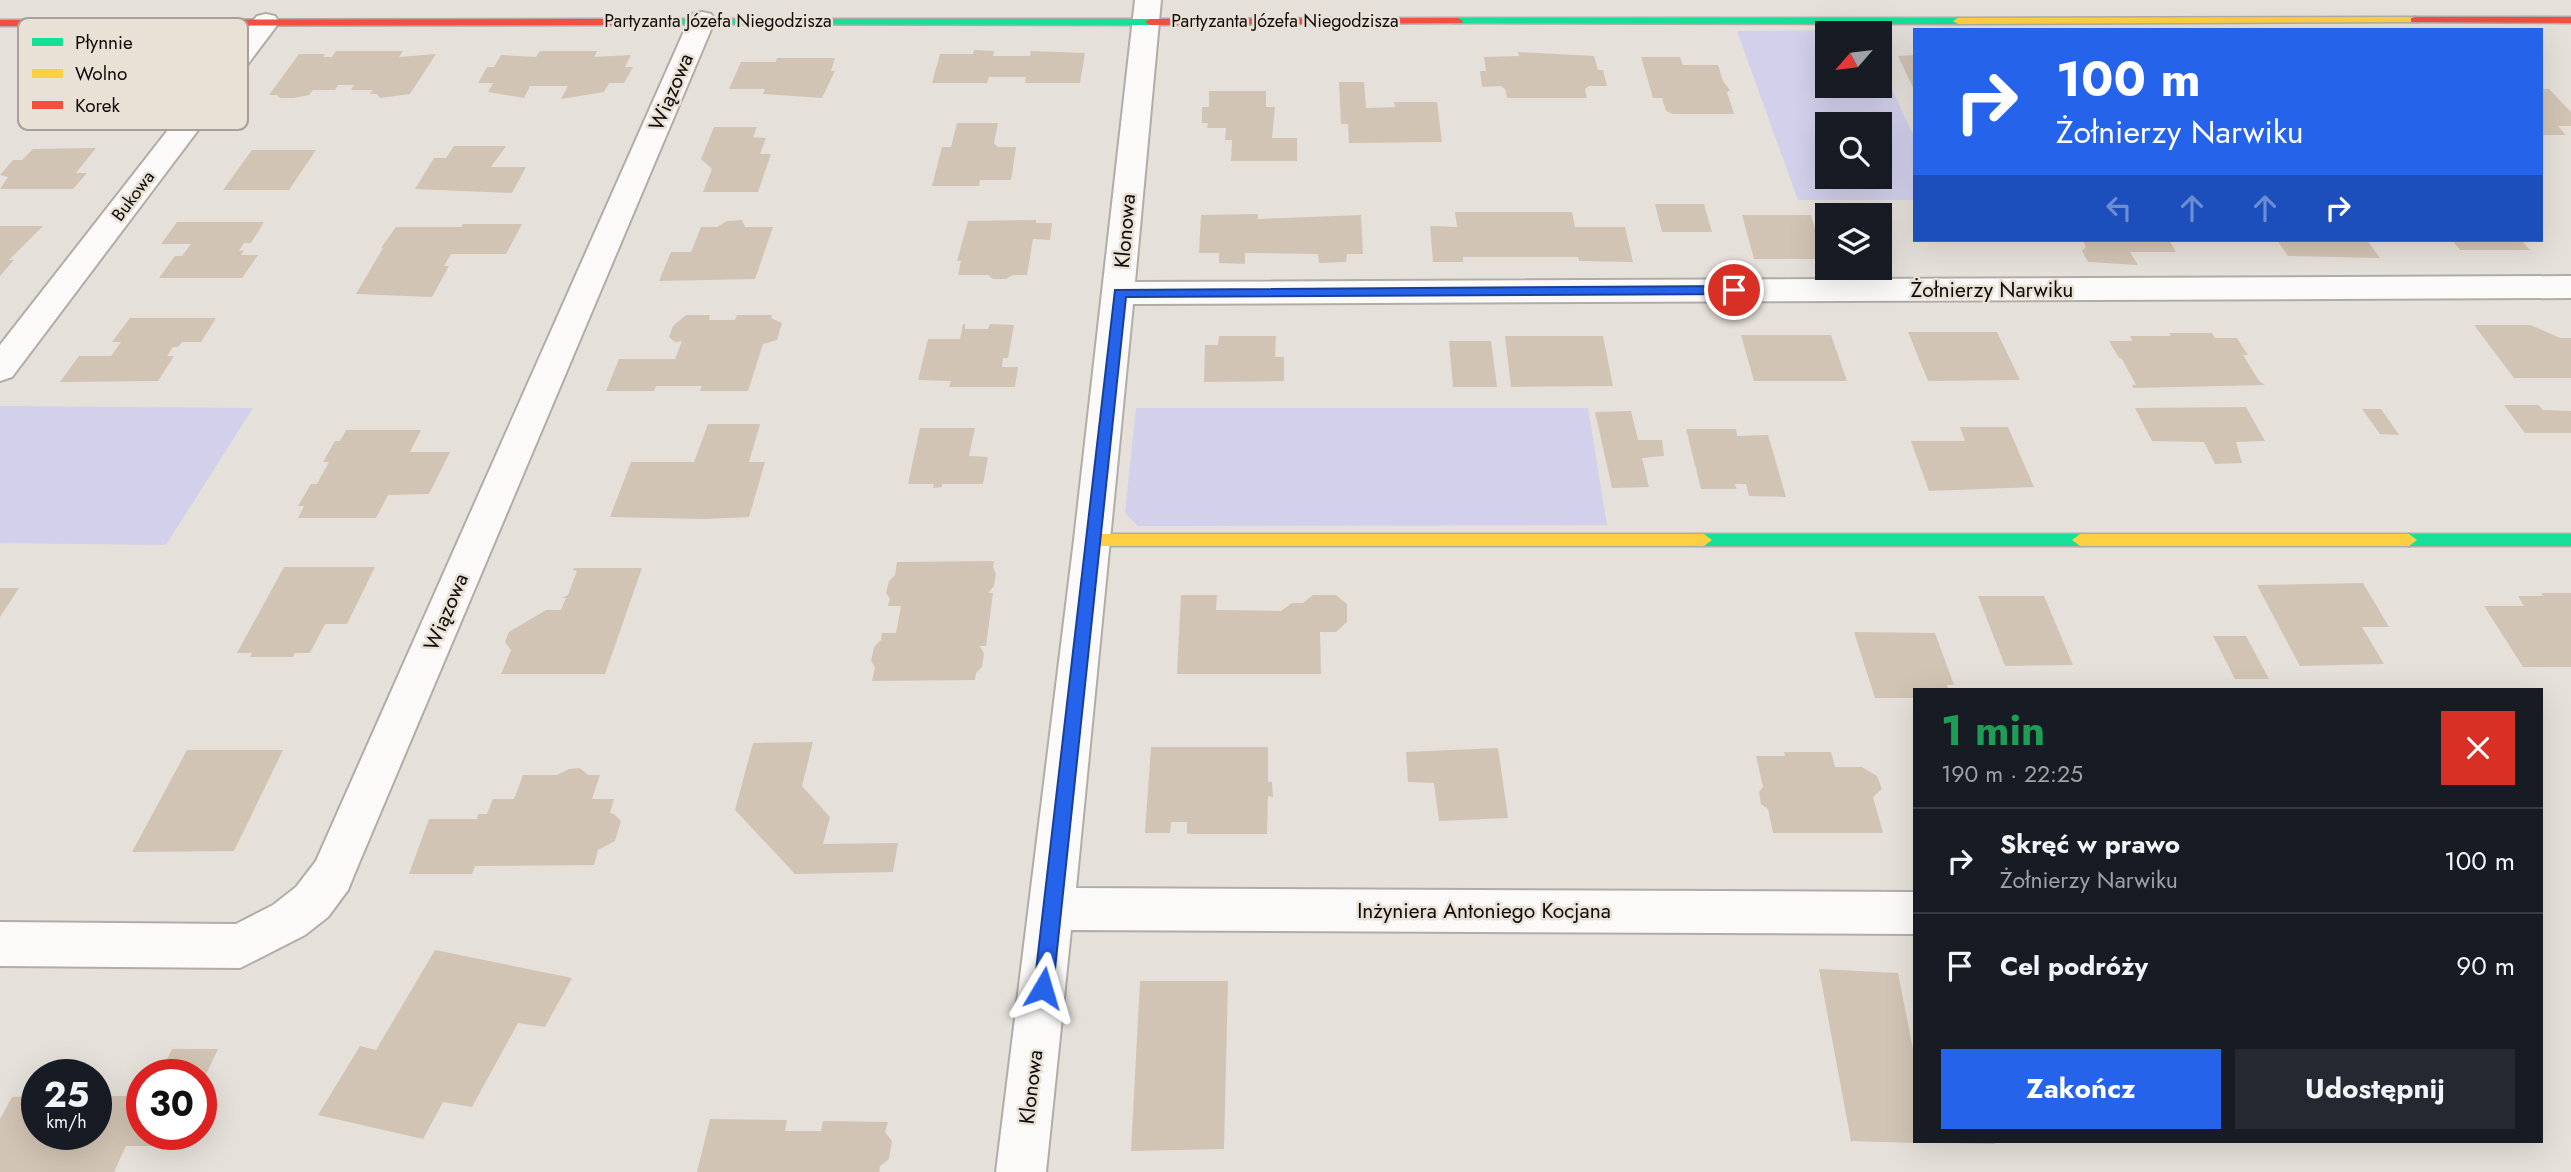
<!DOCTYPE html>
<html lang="pl">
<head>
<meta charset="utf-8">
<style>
	:root { --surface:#171b24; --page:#242831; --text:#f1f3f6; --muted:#9ea1a6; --line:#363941; --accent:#2563eb }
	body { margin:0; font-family:Jost,sans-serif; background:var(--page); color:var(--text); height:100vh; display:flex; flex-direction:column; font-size:26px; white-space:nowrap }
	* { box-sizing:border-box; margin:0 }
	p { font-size:23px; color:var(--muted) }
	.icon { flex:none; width:38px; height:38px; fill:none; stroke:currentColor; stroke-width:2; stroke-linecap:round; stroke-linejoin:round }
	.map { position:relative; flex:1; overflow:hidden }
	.drawer { position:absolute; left:1913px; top:688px; width:630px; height:455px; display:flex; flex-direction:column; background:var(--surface); border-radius:0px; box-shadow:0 7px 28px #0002 }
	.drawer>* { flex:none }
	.banner { position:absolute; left:1913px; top:28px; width:630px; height:214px; border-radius:0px; box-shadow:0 7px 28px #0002; background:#2563eb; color:#fff; overflow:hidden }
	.needle { width:46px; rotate:242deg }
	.fabs { position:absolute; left:1815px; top:21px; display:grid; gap:14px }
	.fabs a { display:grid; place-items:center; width:77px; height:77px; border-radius:0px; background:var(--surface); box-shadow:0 7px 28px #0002; font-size:35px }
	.speed { position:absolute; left:21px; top:1059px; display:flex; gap:14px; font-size:35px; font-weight:700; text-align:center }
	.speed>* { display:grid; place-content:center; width:91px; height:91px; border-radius:50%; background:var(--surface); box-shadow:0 7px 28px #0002; line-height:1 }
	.speed small { font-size:18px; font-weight:400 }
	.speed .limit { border:10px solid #d22; background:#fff; color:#111 }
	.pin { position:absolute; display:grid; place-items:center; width:60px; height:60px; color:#fff; margin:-30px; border:4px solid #fff; border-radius:50%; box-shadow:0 2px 7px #0007 }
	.me { position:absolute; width:77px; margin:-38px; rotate:7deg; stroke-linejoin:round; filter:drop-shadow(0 0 5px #0008) }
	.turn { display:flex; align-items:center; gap:24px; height:147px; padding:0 28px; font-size:32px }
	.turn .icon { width:91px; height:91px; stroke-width:2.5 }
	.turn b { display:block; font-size:49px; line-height:60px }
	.lanes { display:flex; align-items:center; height:66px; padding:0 28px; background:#0003; justify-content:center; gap:35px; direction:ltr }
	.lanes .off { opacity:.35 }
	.round { display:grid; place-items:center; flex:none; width:74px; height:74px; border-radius:0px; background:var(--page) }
	.head { display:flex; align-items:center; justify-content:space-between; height:119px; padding:0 28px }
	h1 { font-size:42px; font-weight:700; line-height:52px; color:#1e9e55 }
	.action { display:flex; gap:14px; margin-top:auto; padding:14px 28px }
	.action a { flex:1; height:80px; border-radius:0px; background:var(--accent); color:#fff; font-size:28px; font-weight:700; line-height:80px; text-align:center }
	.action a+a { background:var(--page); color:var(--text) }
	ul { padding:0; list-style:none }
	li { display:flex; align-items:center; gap:21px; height:105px; padding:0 28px; border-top:2px solid var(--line) }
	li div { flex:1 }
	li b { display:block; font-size:26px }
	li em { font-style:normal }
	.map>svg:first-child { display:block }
</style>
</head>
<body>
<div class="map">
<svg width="2571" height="1172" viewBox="0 0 2571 1172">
	<rect width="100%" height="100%" fill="#e5e0da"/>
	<path fill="#d2d0eb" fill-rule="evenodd" d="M1864,30L1866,33H1827V86H1880V63L1914,137V200H1798L1737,31ZM1827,124H1880V177H1827Z
		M0,406L253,408L166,545L0,543Z
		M1136,408H1588L1607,525L1138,526L1125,513Z"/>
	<path fill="#d2c4b4" d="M974,50L994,51L993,56H1030L1031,51L1085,53L1080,83H1025L1026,77H989L987,83H932L940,54H973Z
		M336,51H403L399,57L436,54L410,94L380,98L377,94H370L373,90H351L354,85H338L335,90H313L309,95L294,98H280L277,95H269L299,54H325L323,57H332Z
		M540,51H597L594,57L631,55L625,67H633L624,83H609L604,92L561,99L568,86H530L524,98L488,92L493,83H478L487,67H494L501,55L536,57Z
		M1518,52L1594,56L1598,70H1603L1607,86H1589L1585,89L1587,98H1507L1505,89L1501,86L1482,87L1480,71H1486L1484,57L1519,56Z
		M1914,55V90L1898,56Z
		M1641,57H1680L1683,65H1718L1723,81L1730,90L1727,92L1734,114H1673L1666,111L1662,98H1653Z
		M777,58H835L831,71H835L822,98L763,94L765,89H729L741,62H776Z
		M1339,82H1364L1366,108L1395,107L1394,102H1437L1442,142L1349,143L1348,124H1341Z
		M2541,89H2549L2571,112V126H2558L2566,135H2541Z
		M1209,91H1266V107H1275L1272,138H1297V161H1231L1232,140H1225L1226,128H1207L1208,123H1202V107H1209Z
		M957,123H998L994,143L998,147H1016L1011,180H980L979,186H932L942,147H951Z
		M714,127H757L753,137L766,138L760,154H771L758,192H703L712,169L701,159Z
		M454,146H506L491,167H526L512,193L415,189L434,158H446Z
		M96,148L76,173H87L73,189H0L8,177L0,175L13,160H22L33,149Z
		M252,150H316L289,190H223Z
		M1655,204H1704L1712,232H1662Z
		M1455,212H1572L1575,227H1625L1633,262L1579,261L1578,257H1463V262H1433L1430,226L1457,227Z
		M1258,214V219L1361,215L1363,254H1347L1346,262L1319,263L1318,254L1245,253V264L1219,263V253H1199L1201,215Z
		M1742,215H1811L1824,259H1754Z
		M742,220L745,227H773L755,279L659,281L671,252H691L701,227H717L727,221Z
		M1036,220V223H1052L1050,240L1033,239L1027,275H1013L1006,279H993L988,275H958L961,261H957L968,221Z
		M177,222H264L251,243H244L239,251L244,250L241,255H258L242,278H159L175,256H182L191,244H161Z
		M463,224H522L506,254H451L444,266H449L432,297L356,294L383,248H381L396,227H461Z
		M0,226H43L9,260H14L0,276Z
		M2082,240H2169L2176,252H2130L2138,265L2088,262L2082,251L2086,247Z
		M2277,240H2367L2380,258L2288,256Z
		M2452,240H2521L2530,250H2460Z
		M686,315H710L709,320H735L737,315H772L771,318L782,323L777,340L763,344L748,391H700L702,386H656L654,391H606L619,359H675L682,341L675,342L669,337L673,326Z
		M130,318H216L201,342H182L178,347H173L167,356H174L158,381L60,382L79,356H111L121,342H112Z
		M963,324H965V329H988L990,324L1014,325L1008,358H1003L1002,367H1018L1015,387H949L951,381L918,380L928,339H960Z
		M2474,325H2531L2560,338H2571V378H2514Z
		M1908,332H1997L2020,380L1928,381Z
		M2169,333H2212L2215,338H2237L2248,355H2243L2259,381L2265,385L2133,388L2132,385H2136L2122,359L2119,358L2109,341H2132L2130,336H2171Z
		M1741,335H1831L1847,381H1754Z
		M1219,336H1276L1275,357H1284V381L1204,382L1205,345H1218Z
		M1505,336H1603L1613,386L1511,387Z
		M1449,341H1491L1497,387H1453Z
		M2504,405H2538L2543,410L2571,411V433H2525Z
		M2246,407L2265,441L2236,442L2242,463L2215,464L2204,442L2152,441L2135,408Z
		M2362,409H2381L2399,435L2380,434Z
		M1631,411L1638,440H1662L1664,456L1642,458L1649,487L1612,488L1595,412Z
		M708,424H760L749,462H765L749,517L704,519L610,517L631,462H694Z
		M1960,427H2008L2034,487L1929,491L1911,441H1965Z
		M920,428H975L969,456L988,457L983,484H942V487L933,488L934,484H908Z
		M1686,429H1736L1737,436L1768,435L1786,497L1749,496L1746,484H1735L1737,489H1701Z
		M346,430H421L410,452H450L429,494L388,495L376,518H298L304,506H298L311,484H317L329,462H323L335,441H340Z
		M994,561L993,567L996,574L994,586L988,593H993L986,646H980L984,654L982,667L976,673L975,680L872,681L875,667L871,661L874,647L881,640L882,633H896L901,606H888L890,599L886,593L889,581L895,575L897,562Z
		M284,567H375L347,624H325L310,653H295L293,657H250L252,653H237Z
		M574,568H642L605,674H501L511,650L505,642L509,632L546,610H561L566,598H562L568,595L577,571L573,570Z
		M2363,583L2389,627H2362L2384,664L2300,666L2257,585Z
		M0,588H19L0,617Z
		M2541,593H2571V667H2523L2484,606H2524L2518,596H2543Z
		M1181,595H1217L1216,610L1281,611L1292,603H1303L1313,595H1336L1347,604V622L1336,632H1320L1321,674H1177Z
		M1978,596H2044L2073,665L2005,666Z
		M1854,632L1935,633L1954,685H1947L1949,690H1914V698H1875Z
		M2213,636H2246L2269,679H2235Z
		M813,742L802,786L830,817L823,844L898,843L893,872L795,874L735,810L753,743Z
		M1151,747H1268V782H1272L1273,797L1268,796L1267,834H1191L1187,833V822H1171L1170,833H1145Z
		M1498,748L1508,818L1439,821L1434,783L1408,782L1406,752Z
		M187,750H283L234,851L132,852Z
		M1784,752H1831L1835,767H1862L1877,776L1882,789L1873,797L1883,833H1773L1768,809L1761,804L1759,792L1763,787L1756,756H1785Z
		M580,768L588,775H600L592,799H614L610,813L614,814L621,821L615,841L598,850L594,865L475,866L472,874H409L429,819H477L478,814H487L493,799H514L523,775H557L569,769Z
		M435,950L572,978L545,1027L518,1023L472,1107L443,1102L423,1139L318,1115L360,1046L376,1050Z
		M1819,969L1898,973L1914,1054V1143L1851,1141Z
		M1140,981H1228L1224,1149L1131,1151Z
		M172,1049H218L201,1085V1074H160Z
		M37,1096V1134H96V1096H142V1134H179L173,1146H126L114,1172H0V1119L12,1097Z
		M710,1119L787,1120L785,1131H821L823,1121L888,1122L885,1132L892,1141L889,1159L880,1166L879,1172H697Z
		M1948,1141H1994L1995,1144L1948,1143Z"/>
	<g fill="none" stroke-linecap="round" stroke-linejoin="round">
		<defs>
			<path id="street" d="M1135,0H1161L1135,282L2571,276V298L1133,304L1076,888L1914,892V934L1071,930L1046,1172H996L1074,540Z
				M702,12L711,14L715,20L354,875L348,890L328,917L305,935L240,968L0,966V922L236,924L273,905L296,887L316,861L689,20L693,14Z
				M266,14L275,16L279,22L275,28L12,377L0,381V345L257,16Z"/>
			<path id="fast" d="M1458,18H1958L1963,21L1958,24L1454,23L1453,21Z
				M612,19H1150L1155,22L1150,25L608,24L607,22Z
				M1704,534H2080L2088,540L2080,546H1704L1696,540Z
				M2409,534H2571V546H2409L2401,540Z"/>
			<path id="slow" d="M2415,17L2419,18V22L1958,24L1953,21L1958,18Z
				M1093,534H1704L1712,540L1704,546H1093L1085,540Z
				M2080,534H2409L2417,540L2409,546H2080L2072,540Z"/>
			<path id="jam" d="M2415,17H2571V23L2411,22V18Z
				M1458,18L1463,21L1462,23L1150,25L1145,22L1150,19Z
				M0,20L612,19L617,22L612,25L0,26Z"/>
		</defs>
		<use href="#street" stroke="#b0aca8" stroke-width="4"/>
		<use href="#fast" stroke="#b0aca8" stroke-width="3"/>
		<use href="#slow" stroke="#b0aca8" stroke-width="3"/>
		<use href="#jam" stroke="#b0aca8" stroke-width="3"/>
		<use href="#street" fill="#fbfaf9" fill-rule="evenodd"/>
		<use href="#fast" fill="#16e098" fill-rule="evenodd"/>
		<use href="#slow" fill="#ffcf43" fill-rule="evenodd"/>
		<use href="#jam" fill="#f24e42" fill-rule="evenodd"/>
	</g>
	<path fill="#2563eb" stroke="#184099" stroke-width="2" d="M1734,286L1740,290L1738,294L1126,297L1053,988L1050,995L1043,997L1037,995L1034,988L1115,290Z"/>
	<g text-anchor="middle" stroke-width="5" stroke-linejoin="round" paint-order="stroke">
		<g font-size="18" fill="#0e0b08" stroke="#e9e0d6">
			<text x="718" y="27">Partyzanta Józefa Niegodzisza</text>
			<text x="1285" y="27">Partyzanta Józefa Niegodzisza</text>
			<text transform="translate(133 196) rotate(-53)" y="6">Bukowa</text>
		</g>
		<g font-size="21" fill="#0e0b08" stroke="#e9e0d6">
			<text transform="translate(671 92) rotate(-67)" y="7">Wiązowa</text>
			<text transform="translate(1125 231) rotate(-85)" y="7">Klonowa</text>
			<text x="1992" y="297">Żołnierzy Narwiku</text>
			<text transform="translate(446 612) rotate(-67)" y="7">Wiązowa</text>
			<text x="1484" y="918">Inżyniera Antoniego Kocjana</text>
			<text transform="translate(1031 1087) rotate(-83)" y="7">Klonowa</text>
		</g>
	</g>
	<rect x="18" y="18" width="230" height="112" rx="10" fill="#e9e0d6" stroke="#a7a098" stroke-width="2"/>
	<rect x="32" y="38" width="31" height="8" fill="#16e098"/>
	<rect x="32" y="69" width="31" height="9" fill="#ffcf43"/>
	<rect x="32" y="101" width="31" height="8" fill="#f24e42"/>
	<g font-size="19" fill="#0e0b08">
		<text x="75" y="49">Płynnie</text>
		<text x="75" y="80">Wolno</text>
		<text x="75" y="112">Korek</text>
	</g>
</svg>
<div class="fabs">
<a><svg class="needle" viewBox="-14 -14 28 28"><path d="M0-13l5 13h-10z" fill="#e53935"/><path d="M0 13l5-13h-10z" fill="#9ea1a6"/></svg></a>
<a><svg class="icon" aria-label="search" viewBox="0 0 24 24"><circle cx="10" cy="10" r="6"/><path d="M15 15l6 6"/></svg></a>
<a><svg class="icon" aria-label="layers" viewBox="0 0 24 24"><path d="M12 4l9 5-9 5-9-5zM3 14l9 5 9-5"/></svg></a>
</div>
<div class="speed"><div>25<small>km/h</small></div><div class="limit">30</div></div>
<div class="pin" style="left:1734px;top:290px;background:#d93025"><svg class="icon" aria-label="arrive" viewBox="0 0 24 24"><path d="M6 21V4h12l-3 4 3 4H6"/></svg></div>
<svg class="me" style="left:1043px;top:988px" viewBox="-20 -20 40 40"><path d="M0-17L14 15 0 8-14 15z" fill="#2563eb" stroke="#fff" stroke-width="4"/></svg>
<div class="banner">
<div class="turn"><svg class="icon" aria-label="right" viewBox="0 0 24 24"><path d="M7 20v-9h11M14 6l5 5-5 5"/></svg><div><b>100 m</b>Żołnierzy Narwiku</div></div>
<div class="lanes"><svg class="icon off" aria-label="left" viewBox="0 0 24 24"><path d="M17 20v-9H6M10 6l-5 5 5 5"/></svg><svg class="icon off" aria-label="ahead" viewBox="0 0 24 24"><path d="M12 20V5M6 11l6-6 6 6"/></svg><svg class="icon off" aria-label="ahead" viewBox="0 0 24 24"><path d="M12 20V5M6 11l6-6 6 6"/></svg><svg class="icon" aria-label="right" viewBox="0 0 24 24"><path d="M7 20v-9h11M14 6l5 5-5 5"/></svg></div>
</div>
<section class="drawer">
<div class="head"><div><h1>1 min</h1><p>190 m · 22:25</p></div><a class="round" style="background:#d93025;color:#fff"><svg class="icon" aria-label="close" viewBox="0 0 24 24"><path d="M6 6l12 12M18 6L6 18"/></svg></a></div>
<ul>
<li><svg class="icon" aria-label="right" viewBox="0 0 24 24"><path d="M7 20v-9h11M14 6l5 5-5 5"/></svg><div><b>Skręć w prawo</b><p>Żołnierzy Narwiku</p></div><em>100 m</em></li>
<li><svg class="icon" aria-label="arrive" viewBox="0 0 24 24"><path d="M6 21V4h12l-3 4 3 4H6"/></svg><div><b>Cel podróży</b></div><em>90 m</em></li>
</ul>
<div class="action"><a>Zakończ</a><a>Udostępnij</a></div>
</section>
</div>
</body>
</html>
